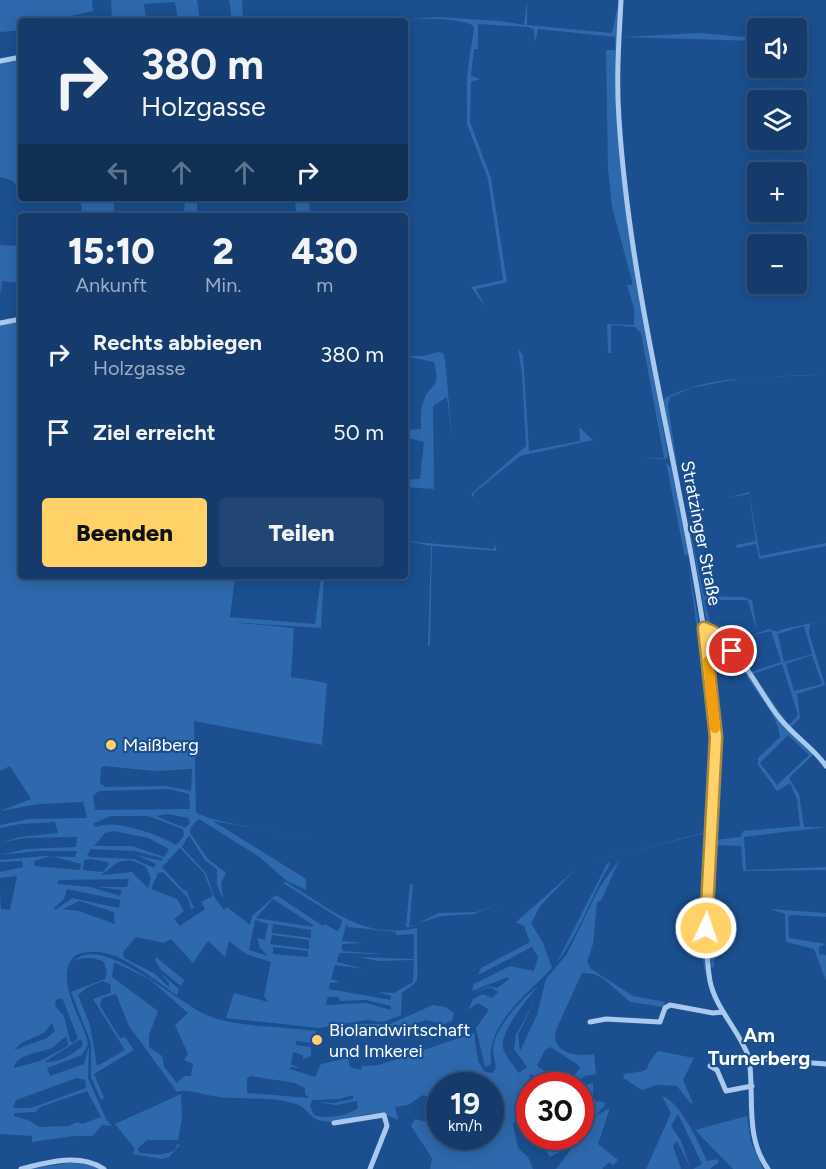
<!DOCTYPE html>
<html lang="de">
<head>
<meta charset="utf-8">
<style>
	:root { --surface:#143b6b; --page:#214673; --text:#f1f3f6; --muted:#9dadc1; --line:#33557e; --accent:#ffd166 }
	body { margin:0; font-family:Figtree,sans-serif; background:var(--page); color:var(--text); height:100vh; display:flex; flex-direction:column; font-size:22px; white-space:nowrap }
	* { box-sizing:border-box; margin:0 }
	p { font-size:20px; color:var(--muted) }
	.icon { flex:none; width:33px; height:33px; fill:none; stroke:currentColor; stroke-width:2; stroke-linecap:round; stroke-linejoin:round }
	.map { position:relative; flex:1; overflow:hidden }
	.details { position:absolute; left:18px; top:213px; width:390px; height:366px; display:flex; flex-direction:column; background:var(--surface); border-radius:6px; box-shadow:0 3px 15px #0003,0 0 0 2px var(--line) }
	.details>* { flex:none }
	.guide { position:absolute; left:18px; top:18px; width:390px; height:183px; border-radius:6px; box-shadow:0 3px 15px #0003,0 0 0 2px var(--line); background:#143b6b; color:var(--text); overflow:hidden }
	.tools { position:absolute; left:747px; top:18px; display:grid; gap:12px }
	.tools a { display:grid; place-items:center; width:60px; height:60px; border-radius:6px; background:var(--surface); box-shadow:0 3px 15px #0003,0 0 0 2px var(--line); font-size:30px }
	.speed { position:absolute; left:426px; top:1072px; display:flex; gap:12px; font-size:30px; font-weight:700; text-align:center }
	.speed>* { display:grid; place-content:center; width:78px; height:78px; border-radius:50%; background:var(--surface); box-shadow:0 3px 15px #0003,0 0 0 2px var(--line); line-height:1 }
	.speed small { font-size:15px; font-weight:400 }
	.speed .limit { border:9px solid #d22; background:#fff; color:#111 }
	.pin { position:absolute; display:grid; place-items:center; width:51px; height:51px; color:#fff; margin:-26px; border:3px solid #fff; border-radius:50%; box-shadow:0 2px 6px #0007 }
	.me { position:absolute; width:66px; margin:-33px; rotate:3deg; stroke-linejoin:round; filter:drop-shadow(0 0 4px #0008) }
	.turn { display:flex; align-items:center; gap:21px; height:126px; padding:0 24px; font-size:27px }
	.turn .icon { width:78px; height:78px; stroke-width:2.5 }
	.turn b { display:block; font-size:42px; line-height:51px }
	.lanes { display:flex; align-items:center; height:57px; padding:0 24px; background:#0003; justify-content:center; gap:30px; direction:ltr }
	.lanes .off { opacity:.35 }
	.eta { display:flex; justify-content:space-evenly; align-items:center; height:102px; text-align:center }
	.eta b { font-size:36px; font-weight:800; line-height:42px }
	.action { display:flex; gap:12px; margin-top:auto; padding:12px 24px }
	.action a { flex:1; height:69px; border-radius:6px; background:var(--accent); color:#111; font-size:24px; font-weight:800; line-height:69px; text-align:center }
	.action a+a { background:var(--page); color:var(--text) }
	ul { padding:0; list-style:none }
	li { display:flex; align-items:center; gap:18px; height:78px; padding:0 24px }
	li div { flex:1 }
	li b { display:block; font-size:22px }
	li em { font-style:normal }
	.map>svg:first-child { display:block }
</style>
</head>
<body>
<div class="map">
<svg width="826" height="1169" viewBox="0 0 826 1169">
	<rect width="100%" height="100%" fill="#1b4f8f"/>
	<path fill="#2e69ad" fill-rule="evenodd" d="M0,0H92L93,11L47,21H21V27L15,31L0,32Z
		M111,0H197L200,21H178L175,2L144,4L146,21H112Z
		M229,0H242L243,21H232Z
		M527,0V25L612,33L619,0C618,39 614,79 617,118C624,232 649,344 668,456L666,459L638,458H664L641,333L635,327L611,325V353H608L607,324L634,325V308L627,285H632V281L612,207L608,169L606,50H615V37L538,29L535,43L534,29L528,27L478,24V49H474L471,76L480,79L471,82L470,122L491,178L507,282L476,289L486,308L471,287L503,280L488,179L467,124V75L474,27C465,16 405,19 389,21L437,17L500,21L524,25Z
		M699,33L757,38L758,41L622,37Z
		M21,59V191L13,181L0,177V63Z
		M81,198H114V216H82Z
		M185,198H197V216H184Z
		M295,198H309L310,216H296Z
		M0,245L21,246V283L2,281L0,295Z
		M21,322V576H235L230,617L315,624L321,576H324L321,628L229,622L294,628L291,677L327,683L322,745L194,721L196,812C204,821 294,835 311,838L213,821L306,879V890L287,881L258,856L199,819L191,827L190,833L208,859L226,873L221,883L223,899L217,885V869L205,860L189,835L182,847L206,873L215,898L224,910L227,907L250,925L252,916L276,895L323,926L325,924L337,931L341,926L342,920L283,883L286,882C330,908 362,940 417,928C417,936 418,977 417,980C414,986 407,988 402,993L401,1015L383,1022L367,1020L319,1028L226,1018L234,993L268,1002L264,996L271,962L246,954L229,941L225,957L208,941L193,963L171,939L164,943L136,937L123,952L124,958L155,974L169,987V983L158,971L179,989L177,995C148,977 113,941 76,955C51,976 84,1021 88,1044L82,1055L47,1068L50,1076L84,1064L89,1046L88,1078L106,1119L112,1126L102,1125L93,1136H73L32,1142V1136L0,1134V893L1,909L10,910L17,876L0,878V872L23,867L22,861L0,862V860L43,856L75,857L77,851H39L0,855L26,849L76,847L77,837L24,838L0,843L20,837L58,833L55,822L20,824L0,828V825L29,819L87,818L83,802L39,804L0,811L31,799L10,766L0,771V325ZM104,766L155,771L192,769L191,791L166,786L105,787L100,783L101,768ZM169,789L189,794L190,809L95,810L93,796L99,791ZM168,814L188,818L190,823L185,828L156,816ZM110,816H148L183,829L184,836L176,845C161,835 112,818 96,827L93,824ZM114,831L148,838L169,849L164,857L132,846H94L105,833ZM180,848L204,873L213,896L201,902L205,909L180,926L174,919L184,911L177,899L151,889L158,873L163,872L188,898L191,909L194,908L186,890L184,891L162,867ZM91,849L135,851L162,858V861L136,855L156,864L154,868L134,859L90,857L87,855ZM51,856L81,864L80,870L34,866V861ZM90,859L108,862L109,864L103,872L83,870L84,860ZM130,860L145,866L151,878L148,888L132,872L101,875L118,862ZM129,879L127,887H97L122,890L120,896L91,887L57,884L59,880ZM67,889L120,900L119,908L72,898L55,910L54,908L64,899ZM273,899L313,925V927L256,918ZM79,901L114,912L115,924L79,911L63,909ZM255,920L268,924L265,940L257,938L260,948L268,956L249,950ZM273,924L311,930V938L272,933ZM346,924L348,927L396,932V935L414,934V959L357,957L379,961L414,960L413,982L394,993L378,992L391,996V1000L329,989L330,983L340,982L331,979L335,965L364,969L337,962L339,953L385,954L342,951V944L364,943L342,941ZM272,935L309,940V949L270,944ZM273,947L308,951V957L273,954ZM328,997H339L340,1001L366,1000L391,1006V1010L366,1003L325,1005ZM62,998L78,1038L73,1043L70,1041L64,1016L55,1006L56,1000ZM52,1023L55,1031L47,1038L14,1050L21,1043L44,1033ZM67,1037L68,1046L40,1061L14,1068C15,1054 41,1053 51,1048C58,1045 59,1039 67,1037ZM81,1039L83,1045C75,1054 56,1064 44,1062ZM77,1078L85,1080L86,1088L31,1108H13L16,1100ZM87,1091L101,1117L82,1124L77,1122L69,1126L39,1127L30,1121L14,1116V1113L35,1112L40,1107Z
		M518,349L523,355L529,451L580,441L579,427L593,440L520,456L474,493L473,498L471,494L526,446L522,373Z
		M438,352L443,353L445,359L452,438L447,397L433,406L434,489L405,487V480L420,479L424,442L405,437V430L421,429C421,420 420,409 424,400C431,381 441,391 434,362L405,356H423Z
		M826,374L743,378L691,388L670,397L668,405L683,505L663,403L665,398C716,372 772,379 826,374Z
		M666,463L671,467L689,553L685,557Z
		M749,492L760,556L826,543V546L759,559L756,544L737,548L736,545L756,541L749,494L727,498Z
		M686,510L704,596L743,597L752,600L757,631L748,601L745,600H704L712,629L707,623Z
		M405,541L494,549V543L497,551L432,546L430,646L428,645L431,546Z
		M688,561L711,693L714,737L709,832L584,864L706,832L711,737Z
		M826,620L810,624L809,633L826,688L825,685L797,694L800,718L790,728L726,641L743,638L728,642L751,672L781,662L771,631L753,635L768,629L779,632V630ZM804,626L812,654L784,662L778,634ZM812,655L822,684L794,691L786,664ZM782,664L798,715L791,723L788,724L753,674Z
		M708,633L719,718L715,840L740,837L743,831L800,826L797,799L790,783L777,791L758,765V758L780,737C777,710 750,689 741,664L776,717L814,754L789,778L799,794L804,827H826L744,837L746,870L826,867V870L743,871L741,846L716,845L712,906H715L714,967H711L709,928L718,737ZM788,735L809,755L777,785L760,763Z
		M705,839L708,843V982C694,937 703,885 705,839Z
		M619,860L601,901L597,902L593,944L587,962L591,969L633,996L665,1002L664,1007L630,1002L604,979L594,974L582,973L556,1030C550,1053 577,1057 594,1054L596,1074L585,1076L576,1083L578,1086H557L530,1074L529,1105L513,1124L518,1148L528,1157L533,1169H430L432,1158L411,1126L415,1119L428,1122L437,1116L438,1108L429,1097L423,1095L408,1105L395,1107L398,1120C366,1103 352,1126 322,1121C311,1120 307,1107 296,1104C270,1095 240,1101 213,1096C202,1095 188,1088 177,1092L129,1026L116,994L102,998L100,1006L120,1038L125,1037L134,1050L94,1074L104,1098L101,1100L91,1077V1043L71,992L105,979L107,973L104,962C95,957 83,957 74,961C102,932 182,1007 211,1017C245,1028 281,1026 316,1031V1037L311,1038V1043L296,1041V1045L311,1047V1056L303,1059V1055L293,1052L291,1065L301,1068L290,1067V1069L315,1077L321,1064L348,1058L350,1067L361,1070L362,1066L379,1065L474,1033L478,1061L485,1072L492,1073L496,1068C495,1061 493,1055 493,1048C496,1025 522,999 539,985C529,997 499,1032 503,1048C505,1056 514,1066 519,1073L527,1067L514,1049L516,1035L536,998L518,1035L520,1051L537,1015L546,979L567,954L599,888ZM114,962L149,979L188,1013L175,1025L188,1054L184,1060L193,1064L191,1076H184L177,1083L164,1067L162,1056L149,1047V1035L158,1011L112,977ZM103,981L111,985L110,993L93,999L125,1050L97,1066L90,1025L78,995L88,987ZM551,1047L578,1065L580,1068L572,1078H555L537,1066L545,1050ZM250,1076L295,1083L305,1088V1094L309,1098L247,1093V1079ZM440,1086H490V1137H440ZM353,1095V1099L333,1103L317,1102L336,1105L357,1101L358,1108C350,1115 325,1120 314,1115L310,1106L312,1100L339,1099Z
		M608,862L610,864C591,897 579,934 556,964Z
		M576,869L541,905L531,923L543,943L552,968C527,995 486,1023 491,1064L485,1067L476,1028L489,1010L478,1003L468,1010L473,999L483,994L492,998L498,992L490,987L472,994L489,986L497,988L509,979L508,977L472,991L474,984L510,966L534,971L538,957L532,947L478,975L481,968L530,942L524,926L516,922Z
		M410,884L413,885L409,927L439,913L477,912L499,903L475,914L441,916L406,927Z
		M770,909L826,913V917L790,915L788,917L789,938L826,944L819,947V954L826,955V981L814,949L786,942L785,914Z
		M156,957L184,980L181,986L161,970L155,960Z
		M433,1005L445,1007L454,1013L452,1021L444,1024L426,1020L393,1031L378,1029L373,1036L358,1031L335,1036L334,1029L355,1024H390Z
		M658,1051L694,1058L683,1080L693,1103H690L677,1086L657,1085L642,1090L623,1078L624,1074C660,1069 638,1073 658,1051Z
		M593,1083V1097L596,1101L604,1102L605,1105L581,1133V1124L594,1105L587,1103L581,1112V1104L590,1090L581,1091V1086Z
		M181,1094L182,1119L178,1140H147L137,1149L140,1153C154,1154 164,1157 176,1149L177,1144L180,1145L169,1157L162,1159L133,1154L135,1149L115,1124Z
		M662,1096C680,1101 700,1145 707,1161L718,1159L719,1162L710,1169H693L702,1164L678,1114L671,1126L681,1141L691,1169L677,1141L673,1146L681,1169H646L671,1113Z
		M610,1108L598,1144L618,1160L613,1165L609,1162L602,1169H556L597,1115Z
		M747,1116L751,1142L763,1169H733L695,1130Z
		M537,1137L544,1143L552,1137H564L556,1150L559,1152L570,1137H578L572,1145L550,1157Z
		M73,1162L93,1165L99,1169H29Z"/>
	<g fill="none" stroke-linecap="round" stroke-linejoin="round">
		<path stroke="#a9c9ee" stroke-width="5" d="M621,0C619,39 616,79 619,119C631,306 686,488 710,673C719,740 712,806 709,873C707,908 704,946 710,981C716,1010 740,1031 749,1058C755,1096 744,1136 768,1169
			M0,61L21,57
			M0,323L21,319
			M704,628C734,637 759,692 778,716C792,735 813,747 826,766
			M590,1022L606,1019L660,1022L665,1008L670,1005L713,1013L723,1012
			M749,1058L826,1064
			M710,1066L717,1070L726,1091L752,1086
			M334,1123L384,1115L387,1126L370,1169
			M21,1169C48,1162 79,1153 104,1169"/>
	</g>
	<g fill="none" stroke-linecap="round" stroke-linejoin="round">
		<defs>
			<path id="route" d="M706,928L716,737L704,628L713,632L732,651"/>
		</defs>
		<use href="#route" stroke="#a68842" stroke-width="15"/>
		<use href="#route" stroke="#ffd166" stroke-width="10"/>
		<path stroke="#f59e0b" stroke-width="10" d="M708,661L715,728"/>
	</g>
	<g fill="#ffd166" stroke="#1b4f8f" stroke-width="2">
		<circle cx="111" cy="745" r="6"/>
		<circle cx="317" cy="1040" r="6"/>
	</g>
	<g text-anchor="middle" stroke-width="4.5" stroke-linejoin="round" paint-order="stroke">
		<g font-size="18" fill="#fff" stroke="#1b4f8f">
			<text transform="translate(701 533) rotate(79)" y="6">Stratzinger Straße</text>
		</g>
		<g font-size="18" fill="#fff" stroke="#1b4f8f" text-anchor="start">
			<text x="123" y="751">Maißberg</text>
			<text x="329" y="1036">Biolandwirtschaft<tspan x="329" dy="21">und Imkerei</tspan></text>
		</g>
		<g font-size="20" font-weight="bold" fill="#fff" stroke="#1b4f8f">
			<text x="759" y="1042">Am<tspan x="759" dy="23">Turnerberg</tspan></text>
		</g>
	</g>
</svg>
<div class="tools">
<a><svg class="icon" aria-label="sound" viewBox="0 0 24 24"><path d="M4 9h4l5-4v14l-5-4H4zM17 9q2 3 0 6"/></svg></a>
<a><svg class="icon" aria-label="layers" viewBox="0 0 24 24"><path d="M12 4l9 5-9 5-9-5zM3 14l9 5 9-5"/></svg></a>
<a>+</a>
<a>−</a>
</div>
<div class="speed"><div>19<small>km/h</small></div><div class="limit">30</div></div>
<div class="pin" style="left:732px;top:651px;background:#d93025"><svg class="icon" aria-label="arrive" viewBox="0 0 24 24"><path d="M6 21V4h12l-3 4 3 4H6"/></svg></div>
<svg class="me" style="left:706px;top:928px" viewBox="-20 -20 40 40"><circle r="17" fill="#ffd166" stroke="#fff" stroke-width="3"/><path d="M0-11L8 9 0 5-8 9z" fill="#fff"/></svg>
<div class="guide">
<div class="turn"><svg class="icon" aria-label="right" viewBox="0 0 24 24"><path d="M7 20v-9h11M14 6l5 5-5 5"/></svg><div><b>380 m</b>Holzgasse</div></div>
<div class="lanes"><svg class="icon off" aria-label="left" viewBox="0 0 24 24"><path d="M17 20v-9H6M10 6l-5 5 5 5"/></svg><svg class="icon off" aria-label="ahead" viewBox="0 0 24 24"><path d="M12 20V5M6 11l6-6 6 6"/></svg><svg class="icon off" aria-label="ahead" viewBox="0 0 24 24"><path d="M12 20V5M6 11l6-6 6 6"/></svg><svg class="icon" aria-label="right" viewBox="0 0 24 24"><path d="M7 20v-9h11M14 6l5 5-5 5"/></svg></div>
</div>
<section class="details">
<div class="eta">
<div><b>15:10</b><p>Ankunft</p></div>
<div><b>2</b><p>Min.</p></div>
<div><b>430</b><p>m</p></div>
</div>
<ul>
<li><svg class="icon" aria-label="right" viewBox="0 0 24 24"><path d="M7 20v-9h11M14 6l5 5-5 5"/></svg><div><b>Rechts abbiegen</b><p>Holzgasse</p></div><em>380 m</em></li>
<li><svg class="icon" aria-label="arrive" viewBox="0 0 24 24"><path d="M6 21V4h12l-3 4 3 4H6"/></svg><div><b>Ziel erreicht</b></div><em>50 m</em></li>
</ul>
<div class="action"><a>Beenden</a><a>Teilen</a></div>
</section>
</div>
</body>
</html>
